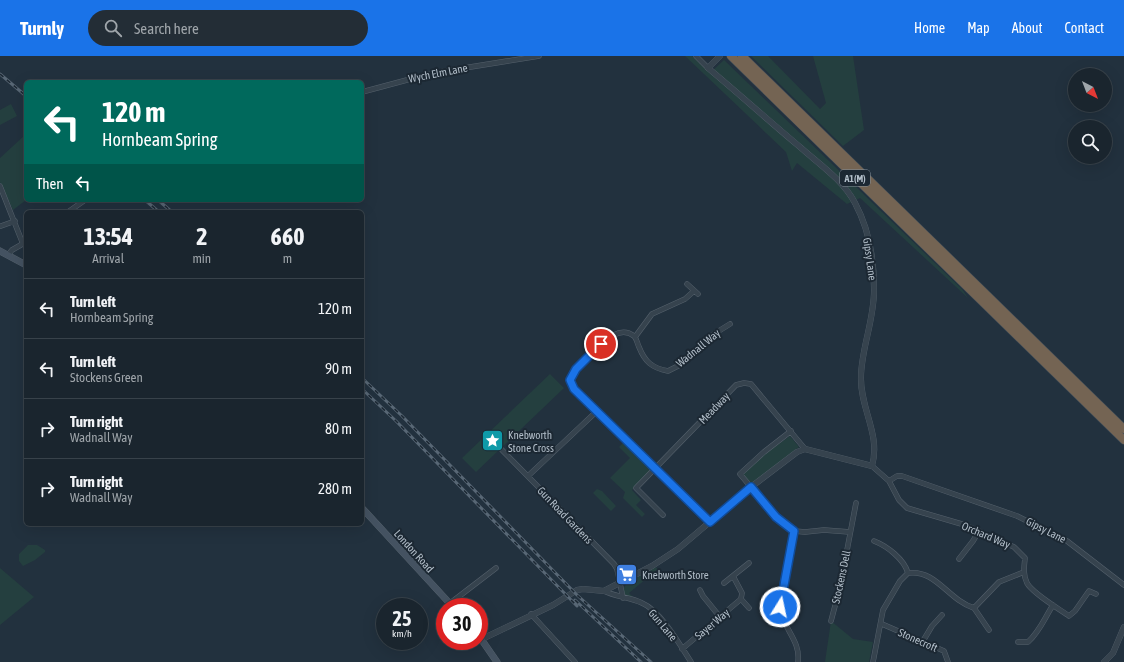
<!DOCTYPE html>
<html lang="en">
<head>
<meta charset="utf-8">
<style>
	:root { --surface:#1a252e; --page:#232d36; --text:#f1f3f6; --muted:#9fa5aa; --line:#38424a; --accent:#1a73e8 }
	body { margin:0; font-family:"Asap Condensed",sans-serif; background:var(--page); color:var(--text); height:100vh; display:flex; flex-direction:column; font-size:15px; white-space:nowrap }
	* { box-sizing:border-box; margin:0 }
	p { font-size:13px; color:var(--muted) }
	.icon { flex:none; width:22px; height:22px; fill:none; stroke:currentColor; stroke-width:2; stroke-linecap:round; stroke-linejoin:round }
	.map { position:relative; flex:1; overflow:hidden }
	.details { position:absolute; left:24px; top:154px; width:340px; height:316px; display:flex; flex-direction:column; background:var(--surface); border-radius:6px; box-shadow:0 4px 16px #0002,0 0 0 1px var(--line) }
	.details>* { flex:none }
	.banner { position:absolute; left:24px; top:24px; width:340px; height:122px; border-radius:6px; box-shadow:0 4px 16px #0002,0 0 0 1px var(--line); background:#00695c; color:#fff; overflow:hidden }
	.needle { width:26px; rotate:138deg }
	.buttons { position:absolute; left:1068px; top:12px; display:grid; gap:8px }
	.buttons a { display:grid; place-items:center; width:44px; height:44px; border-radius:50%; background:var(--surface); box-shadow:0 4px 16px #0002,0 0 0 1px var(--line); font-size:20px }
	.speed { position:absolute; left:376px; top:542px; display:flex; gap:8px; font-size:20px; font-weight:700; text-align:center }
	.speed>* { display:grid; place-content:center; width:52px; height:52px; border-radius:50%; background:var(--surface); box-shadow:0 4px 16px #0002,0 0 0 1px var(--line); line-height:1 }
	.speed small { font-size:10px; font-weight:400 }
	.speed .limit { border:6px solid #d22; background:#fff; color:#111 }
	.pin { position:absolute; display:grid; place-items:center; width:34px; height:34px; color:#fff; margin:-17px; border:2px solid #fff; border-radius:50%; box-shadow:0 1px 4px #0007 }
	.me { position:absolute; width:44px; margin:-22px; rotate:10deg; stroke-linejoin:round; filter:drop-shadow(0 0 3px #0008) }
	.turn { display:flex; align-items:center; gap:14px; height:84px; padding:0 12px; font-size:18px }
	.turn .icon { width:52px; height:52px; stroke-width:2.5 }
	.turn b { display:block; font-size:28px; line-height:34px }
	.then { display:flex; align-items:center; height:38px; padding:0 12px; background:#0003; gap:8px; font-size:15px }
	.eta { display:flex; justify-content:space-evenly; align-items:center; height:68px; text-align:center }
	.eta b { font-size:24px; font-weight:700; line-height:28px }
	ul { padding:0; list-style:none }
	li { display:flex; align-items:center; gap:12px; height:60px; padding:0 12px; border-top:1px solid var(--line) }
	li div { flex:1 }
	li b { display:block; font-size:15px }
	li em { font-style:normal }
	header { display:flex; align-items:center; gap:24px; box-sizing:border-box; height:56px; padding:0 20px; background:var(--accent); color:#fff }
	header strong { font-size:19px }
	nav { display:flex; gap:22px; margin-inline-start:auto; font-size:14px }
	.search { width:280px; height:36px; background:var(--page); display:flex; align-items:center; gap:10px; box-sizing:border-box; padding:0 14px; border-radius:22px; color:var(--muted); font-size:15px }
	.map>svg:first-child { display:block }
</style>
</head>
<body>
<header>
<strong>Turnly</strong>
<div class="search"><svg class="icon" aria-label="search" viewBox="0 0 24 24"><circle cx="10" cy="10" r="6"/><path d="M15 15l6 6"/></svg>Search here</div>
<nav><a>Home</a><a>Map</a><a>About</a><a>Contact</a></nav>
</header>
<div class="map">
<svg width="1124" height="606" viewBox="0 0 1124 606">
	<rect width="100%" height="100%" fill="#22313e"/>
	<path fill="#243f3f" d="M685,0H692L710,17L724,4L962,233L968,242L860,142L847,148L797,107L792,115L786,96Z
		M751,0H768L820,53L826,47L813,0H853L864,74L843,90Z
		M11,48L17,60L0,69V54Z
		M26,78V144L13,154L0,126V102Z
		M550,318L564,332L476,416L462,402Z
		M790,380L799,391L751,428L743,418L766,397Z
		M623,387L650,412L649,417L632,434L641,444L636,449L645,458L642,461L623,442L625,436L610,422L630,402L619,391Z
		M597,433L602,435L616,450L611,455L593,437Z
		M28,489H37L45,494V496L35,504L23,510L19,505V498Z
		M655,511L658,513L629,537L634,542L625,539L623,534L626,528Z
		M0,512L34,541L0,569Z
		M831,565L853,583L873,586L869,606H825Z"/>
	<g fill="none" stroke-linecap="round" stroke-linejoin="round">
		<defs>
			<path id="minor" d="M696,0L708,12
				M362,36L433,17L539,0
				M0,130L23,188
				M68,156L85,144
				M1,170L15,165
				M8,199L12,194L26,186
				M687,228L698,238
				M635,281L652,258L685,243L694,235
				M791,375L764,396L740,418L776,461L794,475L780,551C782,572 801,584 798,606
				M502,394L614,508L617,513L623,542
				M872,410L889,425L899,444L907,452L965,469L1014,491L1025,502C1024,511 1023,519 1027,527C1032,537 1059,553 1069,560L1075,555L1089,535L1096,538
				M528,420L597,355
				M889,425L897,420H902L1017,460L1067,485L1124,529
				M663,459L636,432L736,329L744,327L751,328L805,393
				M710,466L574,333L570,324C576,313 582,308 590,300C600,291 617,267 634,280C637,283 637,287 639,291C645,306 652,312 668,315L682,308L709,281L730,268
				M794,475L805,476L824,474L850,476
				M874,485C887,490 904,503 908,517
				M959,503L973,485L979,475
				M908,517C936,513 948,544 974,552L999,526L1024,516
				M733,520L742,537L741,543L749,552
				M724,527L749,507
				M700,534L703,540L720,561
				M604,535C616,541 630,541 642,547C661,555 680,589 691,606
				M449,548L496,512
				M974,552L989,574
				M531,558L575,606
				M831,565L840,531L856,447
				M882,568L944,595L948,606
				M923,585L932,570L942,559
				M1018,586H1028C1040,575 1044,563 1053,549
				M682,593L741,543
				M873,606L883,554L900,525L908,517"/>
			<path id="tertiary" d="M482,583L553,549L577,534L583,533L604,535L652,510L678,493L751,431L797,396L805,393L872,410C881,378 860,353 861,321C861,293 875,262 874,232C874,203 869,173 855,147C843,124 819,108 800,91C769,65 739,38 708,12L720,0
				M1104,606L1113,597L1124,571"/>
			<path id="secondary" d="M0,195L26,209
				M362,452L453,551
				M479,580L497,606"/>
			<path id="motorway" d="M731,0L1124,384
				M742,0L1124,373"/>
		</defs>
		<use href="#minor" stroke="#55616c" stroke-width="5.5"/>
		<use href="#tertiary" stroke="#55616c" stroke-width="6"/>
		<use href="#secondary" stroke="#55616c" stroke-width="7"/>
		<use href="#motorway" stroke="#424e59" stroke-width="9"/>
		<use href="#minor" stroke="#36434e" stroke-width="4.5"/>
		<use href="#tertiary" stroke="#36434e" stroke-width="5.5"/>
		<use href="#secondary" stroke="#445261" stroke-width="6"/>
		<use href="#motorway" stroke="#746453" stroke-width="8"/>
		<defs>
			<path id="rail" d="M0,18L26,40
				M145,144L159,156
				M158,144L172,156
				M362,322L402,360L577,539L651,606
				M362,333L396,365L577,550
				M575,544L641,606"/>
		</defs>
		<use href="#rail" stroke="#586775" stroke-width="3"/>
		<use href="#rail" stroke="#1c2833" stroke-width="1.5" stroke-dasharray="4.5" stroke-linecap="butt"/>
	</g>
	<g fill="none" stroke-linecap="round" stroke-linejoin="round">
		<defs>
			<path id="route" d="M601,288L576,313L570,324L574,333L710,466L751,431L776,461L794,475L780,551"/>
		</defs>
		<use href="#route" stroke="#114b97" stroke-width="10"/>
		<use href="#route" stroke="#1a73e8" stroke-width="7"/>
	</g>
	<defs>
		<symbol id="sight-square" viewBox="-11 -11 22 22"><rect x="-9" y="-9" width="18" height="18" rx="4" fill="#0f9aa8" stroke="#1c2833"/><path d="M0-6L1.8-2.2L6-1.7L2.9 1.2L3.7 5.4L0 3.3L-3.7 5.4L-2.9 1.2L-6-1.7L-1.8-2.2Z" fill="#fff"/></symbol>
		<symbol id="supermarket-square" viewBox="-11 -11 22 22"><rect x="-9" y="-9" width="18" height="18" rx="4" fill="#3f7fe0" stroke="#1c2833"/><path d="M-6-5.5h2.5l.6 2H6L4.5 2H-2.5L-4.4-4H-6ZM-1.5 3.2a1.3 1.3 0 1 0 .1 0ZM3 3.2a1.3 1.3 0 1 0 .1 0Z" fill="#fff"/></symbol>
	</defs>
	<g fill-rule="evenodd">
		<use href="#sight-square" x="480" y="372" width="25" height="25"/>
		<use href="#supermarket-square" x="614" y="506" width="25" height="25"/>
	</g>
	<g text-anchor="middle" stroke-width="4" stroke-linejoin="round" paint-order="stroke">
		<rect fill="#1c2833" stroke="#85919c" stroke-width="1" x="840" y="114" width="30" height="16" rx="3"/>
		<g font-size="10" font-weight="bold" fill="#b2bec9">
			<text x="855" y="126">A1(M)</text>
		</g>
		<g font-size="11" fill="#b2bec9" stroke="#1c2833">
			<text transform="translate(438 17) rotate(-11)" y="4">Wych Elm Lane</text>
			<text transform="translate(870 203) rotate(82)" y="4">Gipsy Lane</text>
			<text transform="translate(698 292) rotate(-39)" y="4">Wadnall Way</text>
			<text transform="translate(714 352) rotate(-46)" y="4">Meadway</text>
			<text transform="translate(565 459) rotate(46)" y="4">Gun Road Gardens</text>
			<text transform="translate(1046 474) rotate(27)" y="4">Gipsy Lane</text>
			<text transform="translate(986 479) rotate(23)" y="4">Orchard Way</text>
			<text transform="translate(414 495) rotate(48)" y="4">London Road</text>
			<text transform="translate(841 521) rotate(-78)" y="4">Stockens Dell</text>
			<text transform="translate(712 568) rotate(-40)" y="4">Sayer Way</text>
			<text transform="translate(663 569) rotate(50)" y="4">Gun Lane</text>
			<text transform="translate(918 584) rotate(24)" y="4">Stonecroft</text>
		</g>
		<g font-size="11" fill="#b2bec9" stroke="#1c2833" text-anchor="start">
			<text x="508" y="383">Knebworth<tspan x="508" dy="13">Stone Cross</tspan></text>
			<text x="642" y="523">Knebworth Store</text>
		</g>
	</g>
</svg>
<div class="buttons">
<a><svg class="needle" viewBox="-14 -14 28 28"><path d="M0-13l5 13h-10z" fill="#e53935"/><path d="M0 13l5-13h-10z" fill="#9fa5aa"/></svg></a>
<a><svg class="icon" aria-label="search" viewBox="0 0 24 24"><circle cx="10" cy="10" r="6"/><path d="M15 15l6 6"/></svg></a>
</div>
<div class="speed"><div>25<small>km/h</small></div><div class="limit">30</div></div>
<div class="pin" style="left:601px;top:288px;background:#d93025"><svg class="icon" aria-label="arrive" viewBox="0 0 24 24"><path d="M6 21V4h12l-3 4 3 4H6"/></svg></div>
<svg class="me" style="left:780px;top:551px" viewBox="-20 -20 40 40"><circle r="17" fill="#1a73e8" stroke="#fff" stroke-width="3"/><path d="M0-11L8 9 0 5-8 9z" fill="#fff"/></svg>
<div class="banner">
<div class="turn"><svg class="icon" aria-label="left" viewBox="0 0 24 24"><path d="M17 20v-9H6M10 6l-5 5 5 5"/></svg><div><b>120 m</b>Hornbeam Spring</div></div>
<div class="then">Then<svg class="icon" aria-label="left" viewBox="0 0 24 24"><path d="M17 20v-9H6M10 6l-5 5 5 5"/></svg></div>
</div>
<section class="details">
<div class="eta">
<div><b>13:54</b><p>Arrival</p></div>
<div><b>2</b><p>min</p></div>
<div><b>660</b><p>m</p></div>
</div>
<ul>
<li><svg class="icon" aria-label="left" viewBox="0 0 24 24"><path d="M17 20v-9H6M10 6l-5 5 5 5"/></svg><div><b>Turn left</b><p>Hornbeam Spring</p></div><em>120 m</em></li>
<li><svg class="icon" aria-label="left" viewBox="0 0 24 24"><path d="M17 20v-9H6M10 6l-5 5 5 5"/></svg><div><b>Turn left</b><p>Stockens Green</p></div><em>90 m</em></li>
<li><svg class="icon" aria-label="right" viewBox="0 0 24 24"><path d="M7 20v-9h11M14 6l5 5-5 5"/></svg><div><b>Turn right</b><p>Wadnall Way</p></div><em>80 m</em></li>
<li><svg class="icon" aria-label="right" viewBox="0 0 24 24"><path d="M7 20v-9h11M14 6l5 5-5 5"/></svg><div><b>Turn right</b><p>Wadnall Way</p></div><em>280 m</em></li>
</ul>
</section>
</div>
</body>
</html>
